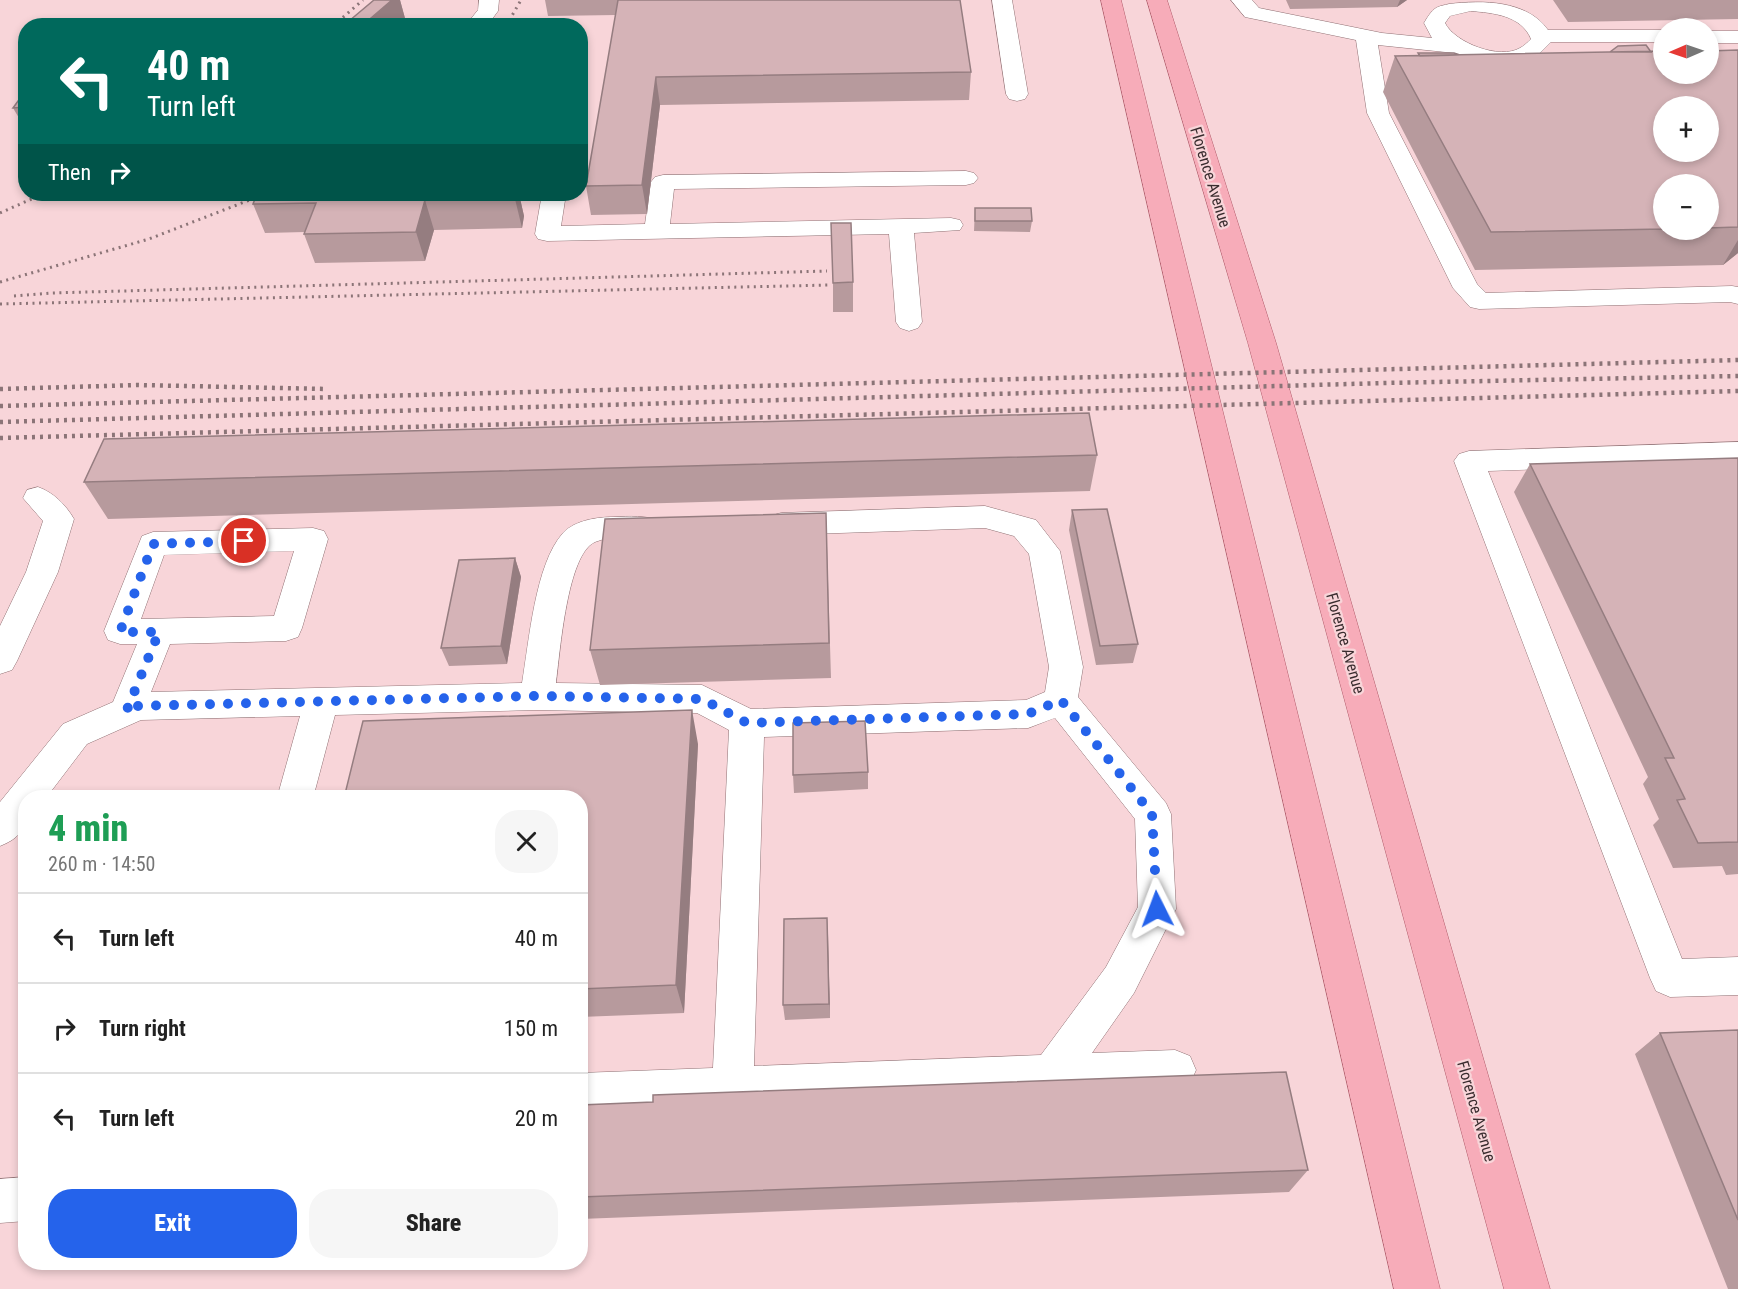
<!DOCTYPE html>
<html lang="en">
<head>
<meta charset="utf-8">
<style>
	:root { --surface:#fff; --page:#f6f6f6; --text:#222; --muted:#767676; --line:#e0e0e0; --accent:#2563eb }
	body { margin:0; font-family:"Roboto Condensed",sans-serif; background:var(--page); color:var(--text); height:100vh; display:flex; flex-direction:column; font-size:22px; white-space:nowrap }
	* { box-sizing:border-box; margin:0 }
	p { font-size:20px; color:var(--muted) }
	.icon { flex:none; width:33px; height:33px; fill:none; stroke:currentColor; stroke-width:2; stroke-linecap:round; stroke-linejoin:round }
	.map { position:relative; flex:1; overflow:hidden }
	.sheet { position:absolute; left:18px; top:790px; width:570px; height:480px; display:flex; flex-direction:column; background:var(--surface); border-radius:24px; box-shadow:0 3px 9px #0003 }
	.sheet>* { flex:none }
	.banner { position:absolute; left:18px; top:18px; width:570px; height:183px; border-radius:24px; box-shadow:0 3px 9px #0003; background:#00695c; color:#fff; overflow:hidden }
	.needle { width:39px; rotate:268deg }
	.buttons { position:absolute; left:1653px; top:18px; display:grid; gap:12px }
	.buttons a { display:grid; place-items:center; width:66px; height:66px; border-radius:50%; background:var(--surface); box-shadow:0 3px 9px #0003; font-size:30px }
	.pin { position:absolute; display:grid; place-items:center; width:51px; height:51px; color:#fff; margin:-26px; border:3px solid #fff; border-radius:50%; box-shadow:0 2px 6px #0007 }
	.me { position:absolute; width:66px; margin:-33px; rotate:357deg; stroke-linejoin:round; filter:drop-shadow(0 0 4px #0008) }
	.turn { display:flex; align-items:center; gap:21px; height:126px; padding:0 30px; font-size:27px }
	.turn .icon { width:78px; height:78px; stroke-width:2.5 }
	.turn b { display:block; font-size:42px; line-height:51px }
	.then { display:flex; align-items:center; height:57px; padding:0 30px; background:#0003; gap:12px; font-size:22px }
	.round { display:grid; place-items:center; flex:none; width:63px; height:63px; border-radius:24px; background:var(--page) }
	.headline { display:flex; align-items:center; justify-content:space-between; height:102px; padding:0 30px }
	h1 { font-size:36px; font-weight:800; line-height:45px; color:#1e9e55 }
	.primary-button { display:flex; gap:12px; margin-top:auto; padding:12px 30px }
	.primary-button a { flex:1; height:69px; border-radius:24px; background:var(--accent); color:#fff; font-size:24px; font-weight:800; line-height:69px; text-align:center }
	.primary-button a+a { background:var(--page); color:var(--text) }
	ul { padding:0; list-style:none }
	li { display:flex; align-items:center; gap:18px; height:90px; padding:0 30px; border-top:2px solid var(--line) }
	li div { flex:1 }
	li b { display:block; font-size:22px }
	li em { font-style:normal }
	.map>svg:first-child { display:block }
</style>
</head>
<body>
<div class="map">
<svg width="1738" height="1289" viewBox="0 0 1738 1289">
	<rect width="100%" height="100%" fill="#f8d5d9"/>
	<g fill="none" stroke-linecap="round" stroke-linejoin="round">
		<defs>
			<path id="minor" d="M479,0H499L498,11L487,26H465L478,10Z
				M992,0H1012L1028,94L1025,99L1017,101L1009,99L1006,94Z
				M1231,0H1252L1259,8L1382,33L1432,38L1424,23C1427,18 1431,11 1436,8C1439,6 1445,5 1449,4C1482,0 1527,0 1548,30H1664V42H1551L1534,59L1504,65L1480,62L1455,53L1378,45L1389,113L1477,284L1486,293L1732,286L1738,287V304L1730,302L1479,309L1470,307L1453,288L1367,113L1356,40L1245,17ZM1471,11C1493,13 1521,15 1531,39C1528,42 1524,46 1520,48C1500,60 1455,43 1445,23L1450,16Z
				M1708,31H1738V43H1708Z
				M966,171L974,173L978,178L974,183L966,185L674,189L670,224L951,218L960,220L963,225L960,230L914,233L922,322L918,328L909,331L900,328L896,322L889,234L547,241L538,239L535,234L542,194H566L561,226L645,224L651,182L655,177L663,175Z
				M1738,442V462L1488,471L1682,959L1738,957V995L1670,997L1656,991L1650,978L1454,461L1459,454L1469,451Z
				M38,487C53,492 66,505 74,519L58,572L17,661L12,670L0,674V626L26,572L43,521L23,498L27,490Z
				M985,506L1036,520L1060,551L1083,667L1078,697L1166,803L1171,814L1176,909L1134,993L1092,1053L1175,1050L1190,1056L1196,1070L1190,1084L1175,1090L580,1115V1073L713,1068L729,730L697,713L537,710L335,715L313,798H277L300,716L141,720L87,744L46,798H26C26,823 26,836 0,846V802L63,724L113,702L137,644H120L108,640L104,631L142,536L153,532L313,528L324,531L328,539L302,628L298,637L286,641L170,644L151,692L522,683C529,642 535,564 563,533C575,520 598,517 614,517C630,516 645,516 660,520L664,528L660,536C639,542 615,533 595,542C567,554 560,653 556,683L702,685L751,709L1026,700L1045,692L1049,667L1029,554L1014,536L985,528L781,535L770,532L766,524L770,516L781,513ZM294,551L274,616L141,619L164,555ZM1055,718L1135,819L1138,907L1106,967L1041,1055L754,1066L764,737L1028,728Z
				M26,1177V1221L0,1223V1179Z"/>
			<path id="major" d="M1101,0H1121L1440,1289H1394Z
				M1147,0H1167L1276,343L1550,1289H1504L1248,343Z"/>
		</defs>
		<use href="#minor" stroke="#907174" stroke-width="1"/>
		<use href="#major" stroke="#b15b6a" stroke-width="1"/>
		<use href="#minor" fill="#fff" fill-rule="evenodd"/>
		<use href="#major" fill="#f7acb9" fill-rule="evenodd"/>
		<path stroke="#8b7477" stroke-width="3" stroke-dasharray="2 4.5" stroke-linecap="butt" d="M333,26L363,0
			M506,26L521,0
			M0,213L43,194
			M0,282L149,239L265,194
			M14,296L52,293L827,271
			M0,304L829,285"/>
		<path stroke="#8b7477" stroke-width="4.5" stroke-dasharray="3 5" stroke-linecap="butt" d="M0,389L138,385L327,389
			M0,406L1738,360
			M0,422L1385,383L1738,376
			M0,438L1738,391"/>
	</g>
	<path fill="#b79a9d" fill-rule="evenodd" d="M374,0H400L406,22L402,26H343L351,25L349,21Z
		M545,0H960L971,72L969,100L660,105L647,214L591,215L586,186L616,15L548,16Z
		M1286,0H1407L1397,7L1290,9Z
		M1553,0H1738V19L1568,22Z
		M1738,50V253L1723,265L1475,270L1383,92L1395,56H1418V53L1460,55ZM1664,184H1708V230H1664Z
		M26,90V118H19L13,108Z
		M257,194H519L524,216L522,228L434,230L425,261L315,263L304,234L305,232L265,233L253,204Z
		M975,208L1032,221L1030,232L974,231Z
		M853,282V312H833V283Z
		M1097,455L1090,491L108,519L84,482Z
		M1738,458V874L1726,875L1722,866L1673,868L1653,825L1659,819L1643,784L1648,777L1514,492L1530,464Z
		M1072,510L1138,644L1133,663L1096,665L1069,530Z
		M826,513L831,678L600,685L590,650Z
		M515,558L521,577L507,664L449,666L441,648Z
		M698,744L684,1013L580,1017V798Z
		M868,772V789L794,793L793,775Z
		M827,918L830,1018L785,1020L783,1005Z
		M1738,1030V1289H1728L1635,1054L1660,1033Z
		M653,1102L1308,1170L1289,1192L580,1219V1105Z"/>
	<path fill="#957d80" d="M392,0H400L406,22L402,26H365L364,24Z
		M1400,0H1407L1397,7Z
		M656,77L660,105L647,214L642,185Z
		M511,194H519L524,216L522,228L515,199Z
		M425,200L434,230L425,261L416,232Z
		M1738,240V253L1723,265Z
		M515,558L521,577L507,664L501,646Z
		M692,710L698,744L684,1013L676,985Z
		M827,918L828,934L830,1018L829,1004Z"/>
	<path fill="#d5b3b7" stroke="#957d80" stroke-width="1.5" fill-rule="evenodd" d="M374,0H392L364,24L349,21Z
		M618,0H960L971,72L656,77L642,185L586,186Z
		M1646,45L1651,52H1610L1618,46Z
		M1738,50V227L1708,228V184H1664V229L1491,232L1395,56L1664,51V74H1708V51ZM1664,106H1708V152H1664Z
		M1418,53H1454L1460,55L1420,56Z
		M26,90V107L13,108Z
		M257,194H516L515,199L425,200L416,232L304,234L316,203L253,204Z
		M975,208H1031L1032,221H975Z
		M831,223H851L853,282L833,283Z
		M1089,413L1097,455L84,482L104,439Z
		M1738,458V842L1698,843L1677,800L1685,799L1665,758H1674L1530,464Z
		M1107,509L1138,644L1100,646L1072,510Z
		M826,513L829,643L590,650L605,519Z
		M515,558L501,646L441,648L459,560Z
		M692,710L676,985L580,989V798H344L363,721Z
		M865,721L868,772L793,775V723Z
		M827,918L829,1004L783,1005L784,919Z
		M1738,1030V1220L1660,1033Z
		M1286,1072L1308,1170L580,1197V1105L653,1102V1095Z"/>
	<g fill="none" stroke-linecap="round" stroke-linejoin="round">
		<path stroke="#2563eb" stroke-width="10" stroke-dasharray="0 18" d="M244,541L153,544L120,632H159L126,712L138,706L537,696L702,699L747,723L1028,714L1061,700L1152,814L1157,909"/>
	</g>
	<g text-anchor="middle" stroke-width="4.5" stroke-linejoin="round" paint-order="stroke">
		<g font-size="16" fill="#3a2d2f" stroke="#f8d5d9">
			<text transform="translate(1211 177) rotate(73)" y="6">Florence Avenue</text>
			<text transform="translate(1346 643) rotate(74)" y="6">Florence Avenue</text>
			<text transform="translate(1477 1111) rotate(74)" y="6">Florence Avenue</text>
		</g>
	</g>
</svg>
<div class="buttons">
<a><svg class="needle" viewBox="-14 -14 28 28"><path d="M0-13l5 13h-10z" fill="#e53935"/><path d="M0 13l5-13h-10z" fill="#767676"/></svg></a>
<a>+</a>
<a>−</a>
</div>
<div class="pin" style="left:244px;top:541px;background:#d93025"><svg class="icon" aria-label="arrive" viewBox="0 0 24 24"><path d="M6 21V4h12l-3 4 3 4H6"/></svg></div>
<svg class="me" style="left:1157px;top:909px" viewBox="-20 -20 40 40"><path d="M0-17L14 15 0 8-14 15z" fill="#2563eb" stroke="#fff" stroke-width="4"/></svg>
<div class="banner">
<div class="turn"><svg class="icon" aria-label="left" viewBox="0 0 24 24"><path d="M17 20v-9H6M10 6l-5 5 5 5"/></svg><div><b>40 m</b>Turn left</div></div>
<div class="then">Then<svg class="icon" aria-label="right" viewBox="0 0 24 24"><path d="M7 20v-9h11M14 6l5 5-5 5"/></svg></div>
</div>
<section class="sheet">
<div class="headline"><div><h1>4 min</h1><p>260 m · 14:50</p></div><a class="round"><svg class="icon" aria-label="close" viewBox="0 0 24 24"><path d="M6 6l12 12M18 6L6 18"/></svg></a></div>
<ul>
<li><svg class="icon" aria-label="left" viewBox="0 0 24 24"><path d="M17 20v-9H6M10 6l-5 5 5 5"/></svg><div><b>Turn left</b></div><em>40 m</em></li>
<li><svg class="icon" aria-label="right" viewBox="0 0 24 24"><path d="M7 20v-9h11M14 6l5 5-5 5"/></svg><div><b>Turn right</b></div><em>150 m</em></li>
<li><svg class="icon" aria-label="left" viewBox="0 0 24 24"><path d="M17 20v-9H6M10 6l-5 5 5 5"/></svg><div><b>Turn left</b></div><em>20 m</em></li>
</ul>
<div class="primary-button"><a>Exit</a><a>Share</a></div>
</section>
</div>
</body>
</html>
